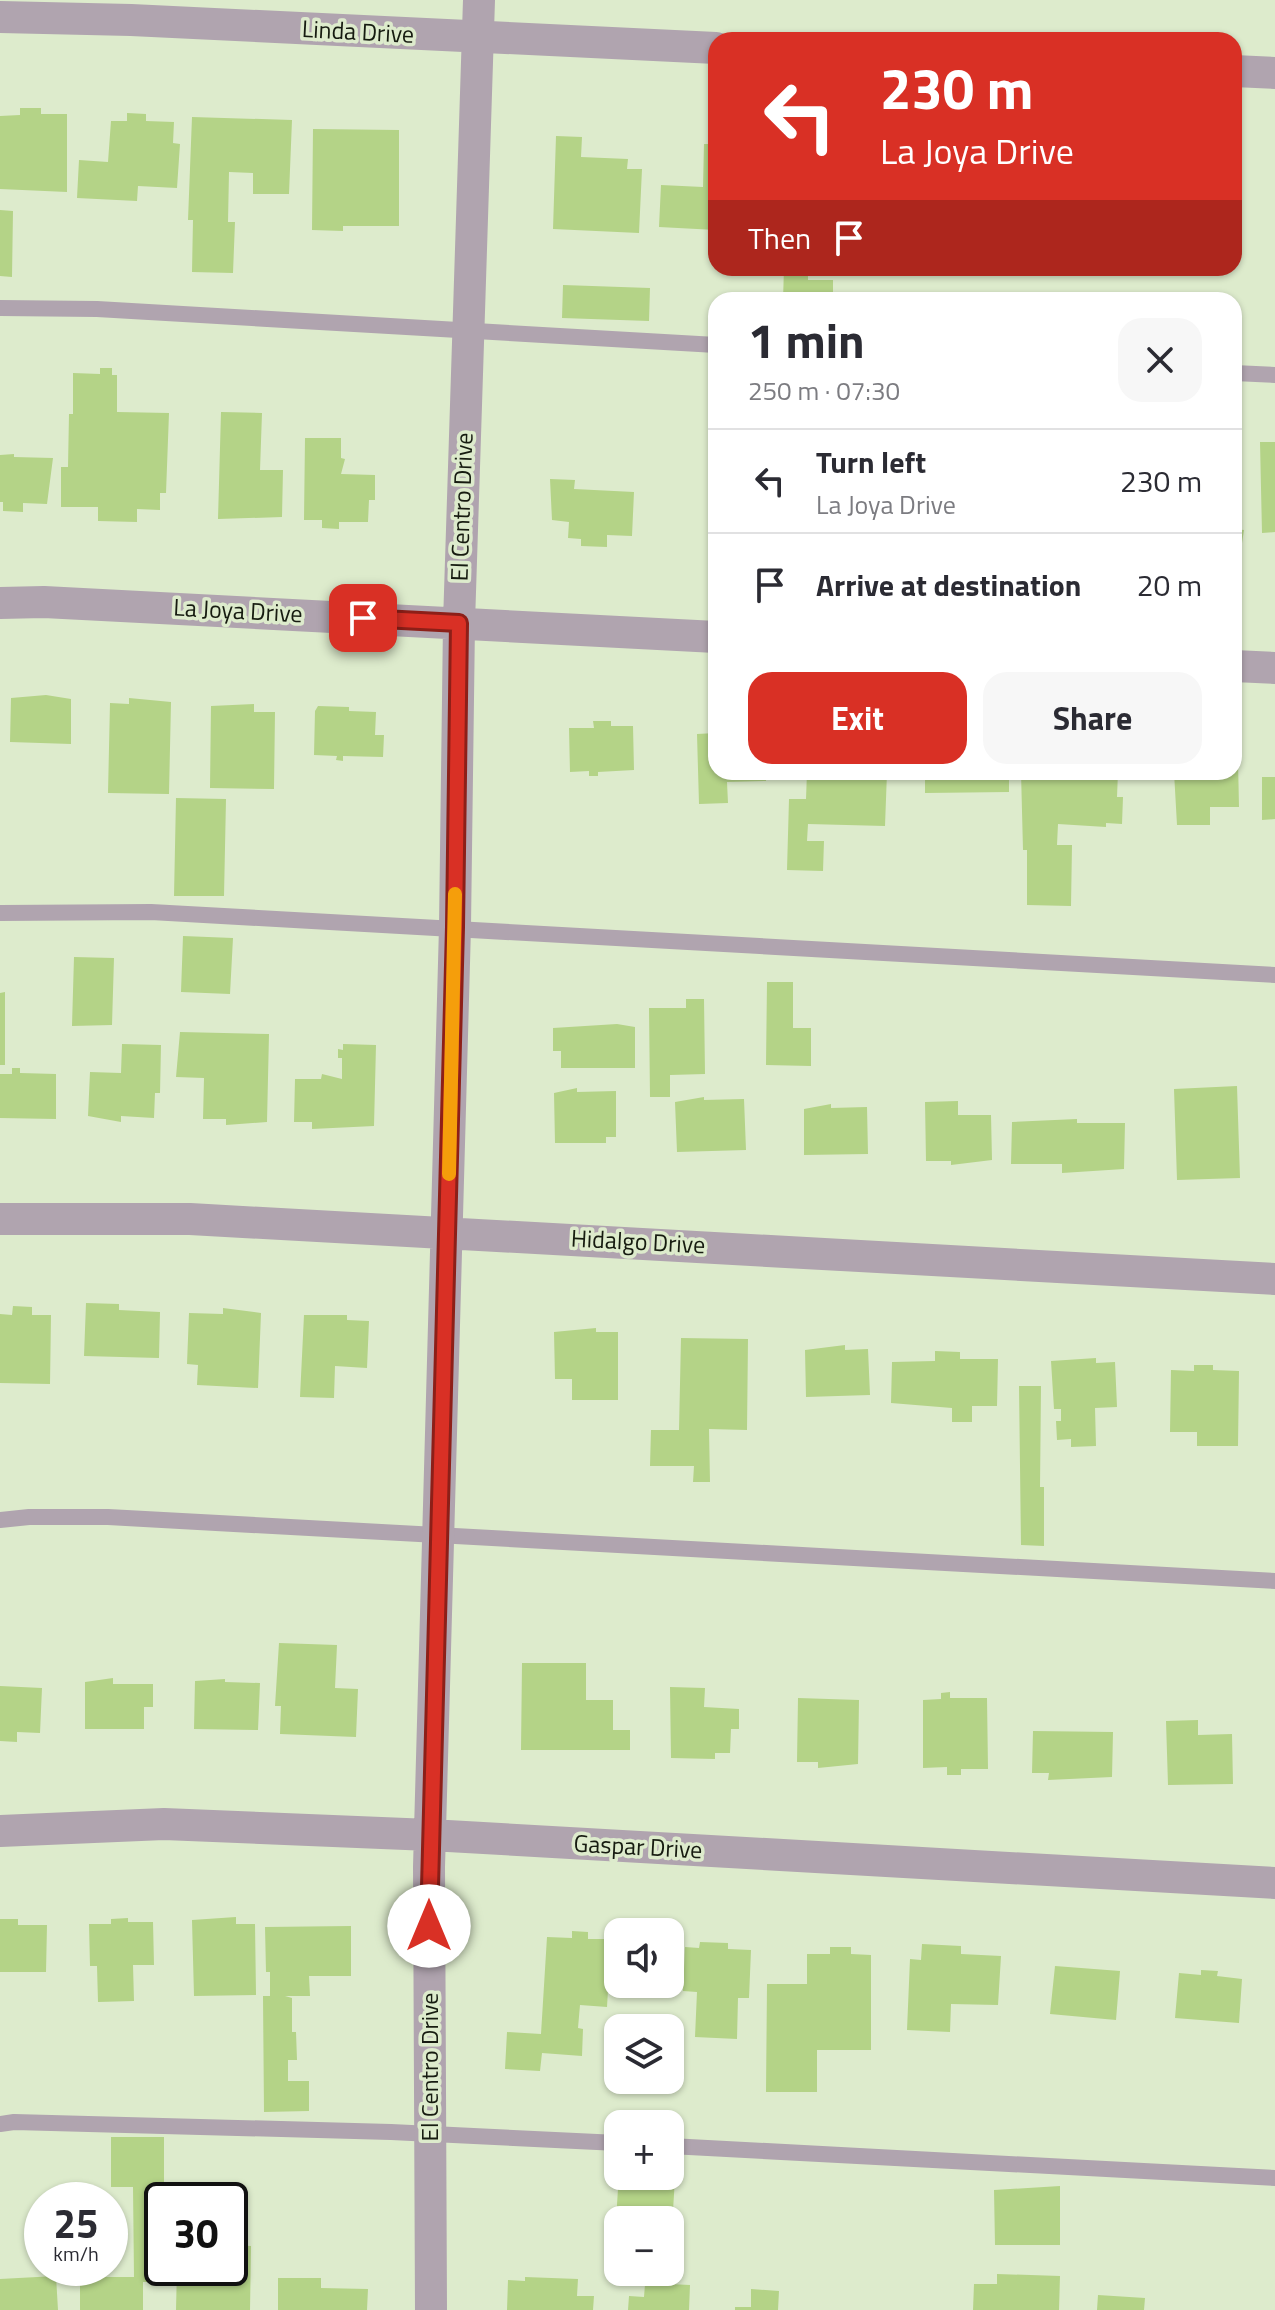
<!DOCTYPE html>
<html lang="en">
<head>
<meta charset="utf-8">
<style>
	:root { --surface:#fff; --page:#f7f7f7; --text:#2b2b33; --muted:#7c7c81; --line:#e1e1e2; --accent:#d93025 }
	body { margin:0; font-family:"Titillium Web",sans-serif; background:var(--page); color:var(--text); height:100vh; display:flex; flex-direction:column; font-size:30px; white-space:nowrap }
	* { box-sizing:border-box; margin:0 }
	p { font-size:26px; color:var(--muted) }
	.icon { flex:none; width:44px; height:44px; fill:none; stroke:currentColor; stroke-width:2; stroke-linecap:round; stroke-linejoin:round }
	.map { position:relative; flex:1; overflow:hidden }
	.panel { position:absolute; left:708px; top:292px; width:534px; height:488px; display:flex; flex-direction:column; background:var(--surface); border-radius:24px; box-shadow:0 2px 6px #0004 }
	.panel>* { flex:none }
	.banner { position:absolute; left:708px; top:32px; width:534px; height:244px; border-radius:24px; box-shadow:0 2px 6px #0004; background:#d93025; color:#fff; overflow:hidden }
	.tools { position:absolute; left:604px; top:1918px; display:grid; gap:16px }
	.tools a { display:grid; place-items:center; width:80px; height:80px; border-radius:16px; background:var(--surface); box-shadow:0 2px 6px #0004; font-size:40px }
	.speed { position:absolute; left:24px; top:2182px; display:flex; gap:16px; font-size:40px; font-weight:700; text-align:center }
	.speed>* { display:grid; place-content:center; width:104px; height:104px; border-radius:50%; background:var(--surface); box-shadow:0 2px 6px #0004; line-height:1 }
	.speed small { font-size:20px; font-weight:400 }
	.speed .limit { border:4px solid #111; border-radius:12px; background:#fff; color:#111 }
	.pin { position:absolute; display:grid; place-items:center; width:68px; height:68px; color:#fff; margin:-34px; border-radius:16px; box-shadow:0 4px 12px #0006 }
	.me { position:absolute; width:88px; margin:-44px; rotate:0deg; stroke-linejoin:round; filter:drop-shadow(0 0 6px #0008) }
	.turn { display:flex; align-items:center; gap:28px; height:168px; padding:0 40px; font-size:36px }
	.turn .icon { width:104px; height:104px; stroke-width:2.5 }
	.turn b { display:block; font-size:56px; line-height:68px }
	.then { display:flex; align-items:center; height:76px; padding:0 40px; background:#0003; gap:16px; font-size:30px }
	.round { display:grid; place-items:center; flex:none; width:84px; height:84px; border-radius:24px; background:var(--page) }
	.headline { display:flex; align-items:center; justify-content:space-between; height:136px; padding:0 40px }
	h1 { font-size:48px; font-weight:700; line-height:60px }
	.button { display:flex; gap:16px; margin-top:auto; padding:16px 40px }
	.button a { flex:1; height:92px; border-radius:24px; background:var(--accent); color:#fff; font-size:32px; font-weight:700; line-height:92px; text-align:center }
	.button a+a { background:var(--page); color:var(--text) }
	ul { padding:0; list-style:none }
	li { display:flex; align-items:center; gap:24px; height:104px; padding:0 40px; border-top:2px solid var(--line) }
	li div { flex:1 }
	li b { display:block; font-size:30px }
	li em { font-style:normal }
	.map>svg:first-child { display:block }
</style>
</head>
<body>
<div class="map">
<svg width="1275" height="2310" viewBox="0 0 1275 2310">
	<rect width="100%" height="100%" fill="#ddebcc"/>
	<path fill="#b4d387" d="M20,108H41V114H67V192L0,189V116L20,115Z
		M127,113L146,114V121L174,122L173,143L180,144L177,188L138,186L137,201L77,198L79,160L108,162L111,121H127Z
		M192,117L292,120L289,194H253V173L229,172L228,222H235L233,273L192,272L193,220H188Z
		M313,129L399,130V226H343V231L312,230Z
		M556,136L582,137L581,157L628,159L627,169H642L639,233L553,229Z
		M704,144H716V230L659,227L661,185L703,187Z
		M1234,164L1242,165L1240,213L1234,212Z
		M0,210L13,211L12,277L0,276Z
		M784,268H808V280H833V300H783Z
		M563,285L650,288L649,321L562,318Z
		M100,368H112V375H117V412L169,413L166,493H160V510L137,509V522L98,521V507H61V467H68L69,414H73V373L100,374Z
		M221,412L262,413L260,470H283L282,517L218,519Z
		M305,438H341V458L345,459L341,474L375,475V500H369L368,522H339V529L322,528V520H304Z
		M1260,442H1275V532L1262,533Z
		M14,454V457L53,458L47,504L23,503V512L3,511V502H0V455Z
		M711,476H716V544L708,543Z
		M550,479L575,480L574,489L634,492L632,536L607,535V547L581,546V539L568,538L569,522L552,520Z
		M1234,529L1244,530L1237,576H1234Z
		M46,695L71,699V744L10,742L11,698Z
		M129,698L171,702L169,794L108,793L110,703L129,704Z
		M254,704V712H275L274,789L210,788L211,706Z
		M318,706L349,707V711L376,712L375,735H384L383,757L343,756V761L336,760L337,756L314,755L315,711Z
		M593,721H611V726H633L634,770L598,772V776H589V771L570,772L569,728H594Z
		M716,733V772H766V781L727,782L728,803L699,804L697,734Z
		M1234,760H1238L1239,807H1210V825H1177L1174,772H1234Z
		M807,772H887L885,826L808,824L807,841H824L823,871L787,870L789,799H806Z
		M925,772H1009V792L925,793Z
		M1021,772H1118L1117,797H1123L1122,824L1106,823V827L1058,824L1057,845H1072L1071,906L1027,905V850H1023Z
		M1262,777H1275V819L1262,820Z
		M176,798L226,799L224,896H174Z
		M183,936L233,938L230,994L181,992Z
		M74,957L114,958L112,1025L72,1026Z
		M767,982H793V1028H811V1066L766,1065Z
		M5,992V1065H0V993Z
		M686,999H704L705,1074L670,1075V1097H650L649,1008H686Z
		M617,1024L635,1027V1068H561V1051H553V1028Z
		M180,1032L269,1034L267,1122L226,1125V1119H203L204,1078L176,1077Z
		M122,1044L161,1045L160,1093H155L154,1118L121,1116V1122L88,1116L90,1072L121,1073Z
		M343,1044L376,1045L374,1126L312,1129V1122H294L295,1079H321L322,1074L342,1079V1058H338V1049L343,1050Z
		M12,1068H20V1073L56,1074V1119L0,1118V1074H12Z
		M1237,1086L1240,1178L1177,1180L1174,1089Z
		M577,1088V1092L616,1091V1137H606V1143H555L554,1093Z
		M704,1097V1100L744,1099L746,1150L677,1152L675,1102Z
		M958,1101V1115H991L992,1160L951,1165V1161H926L925,1102Z
		M831,1104V1108L867,1107L868,1154L804,1155V1109Z
		M1077,1119V1123H1125L1124,1169L1062,1173V1164H1011L1012,1122Z
		M86,1303L119,1304V1310L160,1312L159,1358L84,1356Z
		M13,1306L32,1307V1315H51L50,1384L0,1383V1314L12,1315Z
		M223,1308L261,1313L258,1388L197,1385L198,1365L187,1364L189,1313L223,1314Z
		M304,1315H347V1320L369,1321L367,1368L335,1366L334,1398L300,1397Z
		M596,1328V1332H618V1400H572V1379H555L554,1332Z
		M681,1338L748,1339L747,1430L709,1429L710,1482H693L694,1466H650L651,1430H679Z
		M845,1345V1350L868,1349L870,1395L806,1397L805,1350Z
		M935,1351L960,1352V1359H998L997,1406H972V1422H952V1408L891,1403L892,1362L935,1361Z
		M1096,1358V1363L1115,1362L1117,1407L1095,1408L1096,1446L1071,1447V1439L1057,1440L1056,1421H1061V1409H1054L1051,1361Z
		M1194,1365H1213V1370L1239,1371L1238,1446H1197V1432H1170L1171,1370L1194,1371Z
		M1019,1386H1041L1040,1487H1044V1546L1021,1545Z
		M279,1643L337,1645L335,1688L358,1689L356,1737L280,1734L281,1706H275Z
		M522,1663H586V1700H613V1730H630V1750H521Z
		M113,1678V1684H153V1707H144V1729H85V1682Z
		M225,1679V1682L260,1683L258,1730L194,1729L195,1681Z
		M0,1686L42,1688L40,1733L17,1732V1742L0,1741Z
		M670,1687L705,1688L704,1707L739,1709V1729H731L730,1753H715V1759L671,1758Z
		M950,1692V1698H987L988,1769H961V1775H947V1767L923,1768V1700L941,1699V1693Z
		M798,1698L859,1700L858,1764L818,1768V1762H797Z
		M1198,1720V1735L1232,1734L1233,1784L1168,1785L1166,1721Z
		M1033,1731L1113,1732L1112,1777L1048,1780L1049,1773H1032Z
		M236,1917V1924H255L256,1995L194,1996L192,1920Z
		M128,1918V1922H153L154,1965H133L134,2001L98,2002L97,1966H90L89,1924H111V1919Z
		M0,1919H18V1925H47L46,1972H0Z
		M351,1926V1976H309L310,1996H285L292,1998V2032H296L297,2060H288V2081H309V2111L264,2112L263,1996H270V1972H266L265,1927Z
		M572,1931L588,1932V1939H611L607,2007L580,2005L578,2028L583,2029L582,2056L542,2053L540,2071L505,2069L507,2032L541,2034L547,1937L572,1938Z
		M700,1942L728,1943V1949L751,1950L749,1998H738L737,2039L695,2037L697,1992L683,1991L685,1947L699,1948Z
		M922,1944L961,1946V1954L1001,1956L998,2005L951,2004L950,2032L907,2030L910,1959L921,1960Z
		M830,1947H851V1954L871,1955V2050H817V2092H766L767,1984H807V1954H830Z
		M1055,1966L1120,1971L1116,2020L1050,2014Z
		M1201,1970L1218,1971L1217,1976L1242,1979L1239,2023L1175,2018L1179,1973L1201,1975Z
		M111,2137H164V2186H171V2200H162V2268H171V2282H143V2310H80V2277H134L133,2187H111Z
		M640,2176L675,2178L672,2227H670V2220H616L618,2189L639,2190Z
		M1060,2186V2245H995L994,2190Z
		M230,2245L251,2246L250,2310H176L177,2268H230Z
		M646,2272H670L669,2284L690,2285L689,2310H628L629,2296L644,2297Z
		M997,2274L1060,2276L1059,2310H973L974,2284H997Z
		M56,2276L58,2310H0V2279Z
		M525,2277L578,2279L577,2296H594L593,2310H507L508,2280L525,2281Z
		M278,2278H321V2288L368,2289L367,2310H278Z
		M751,2289L779,2291L778,2310H735V2307H751Z
		M1098,2295L1145,2298L1144,2310H1097Z"/>
	<g fill="none" stroke-linecap="round" stroke-linejoin="round">
		<path stroke="#b0a4af" stroke-width="16" d="M0,308L97,309L716,345
			M1234,373L1275,375
			M0,913L151,912L1275,975
			M0,1520L29,1517H108L1275,1581
			M0,2124L14,2122L391,2132L618,2143
			M670,2146L1275,2178"/>
		<path stroke="#b0a4af" stroke-width="32" d="M0,17L131,20L716,48
			M1234,71L1275,73
			M0,603L44,602L716,637
			M1234,666L1275,668
			M0,1219H190L1275,1279
			M0,1831L164,1824L430,1835L1275,1883
			M431,2310L429,1867L455,927L459,623L479,0"/>
	</g>
	<g fill="none" stroke-linecap="round" stroke-linejoin="round">
		<defs>
			<path id="route" d="M363,618L459,623L455,927L429,1926"/>
		</defs>
		<use href="#route" stroke="#8d1f18" stroke-width="20"/>
		<use href="#route" stroke="#d93025" stroke-width="14"/>
		<path stroke="#f59e0b" stroke-width="14" d="M449,1174L455,894"/>
	</g>
	<g text-anchor="middle" stroke-width="7" stroke-linejoin="round" paint-order="stroke">
		<g font-size="24" fill="#161b10" stroke="#ddebcc">
			<text transform="translate(358 32) rotate(3)" y="8">Linda Drive</text>
			<text transform="translate(462 507) rotate(-88)" y="8">El Centro Drive</text>
			<text transform="translate(238 611) rotate(3)" y="8">La Joya Drive</text>
			<text transform="translate(638 1242) rotate(3)" y="8">Hidalgo Drive</text>
			<text transform="translate(638 1847) rotate(3)" y="8">Gaspar Drive</text>
			<text transform="translate(430 2067) rotate(-90)" y="8">El Centro Drive</text>
		</g>
	</g>
</svg>
<div class="tools">
<a><svg class="icon" aria-label="sound" viewBox="0 0 24 24"><path d="M4 9h4l5-4v14l-5-4H4zM17 9q2 3 0 6"/></svg></a>
<a><svg class="icon" aria-label="layers" viewBox="0 0 24 24"><path d="M12 4l9 5-9 5-9-5zM3 14l9 5 9-5"/></svg></a>
<a>+</a>
<a>−</a>
</div>
<div class="speed"><div>25<small>km/h</small></div><div class="limit">30</div></div>
<div class="pin" style="left:363px;top:618px;background:#d93025"><svg class="icon" aria-label="arrive" viewBox="0 0 24 24"><path d="M6 21V4h12l-3 4 3 4H6"/></svg></div>
<svg class="me" style="left:429px;top:1926px" viewBox="-20 -20 40 40"><circle r="19" fill="#fff"/><path d="M0-13L10 11 0 6-10 11z" fill="#d93025"/></svg>
<div class="banner">
<div class="turn"><svg class="icon" aria-label="left" viewBox="0 0 24 24"><path d="M17 20v-9H6M10 6l-5 5 5 5"/></svg><div><b>230 m</b>La Joya Drive</div></div>
<div class="then">Then<svg class="icon" aria-label="arrive" viewBox="0 0 24 24"><path d="M6 21V4h12l-3 4 3 4H6"/></svg></div>
</div>
<section class="panel">
<div class="headline"><div><h1>1 min</h1><p>250 m · 07:30</p></div><a class="round"><svg class="icon" aria-label="close" viewBox="0 0 24 24"><path d="M6 6l12 12M18 6L6 18"/></svg></a></div>
<ul>
<li><svg class="icon" aria-label="left" viewBox="0 0 24 24"><path d="M17 20v-9H6M10 6l-5 5 5 5"/></svg><div><b>Turn left</b><p>La Joya Drive</p></div><em>230 m</em></li>
<li><svg class="icon" aria-label="arrive" viewBox="0 0 24 24"><path d="M6 21V4h12l-3 4 3 4H6"/></svg><div><b>Arrive at destination</b></div><em>20 m</em></li>
</ul>
<div class="button"><a>Exit</a><a>Share</a></div>
</section>
</div>
</body>
</html>
